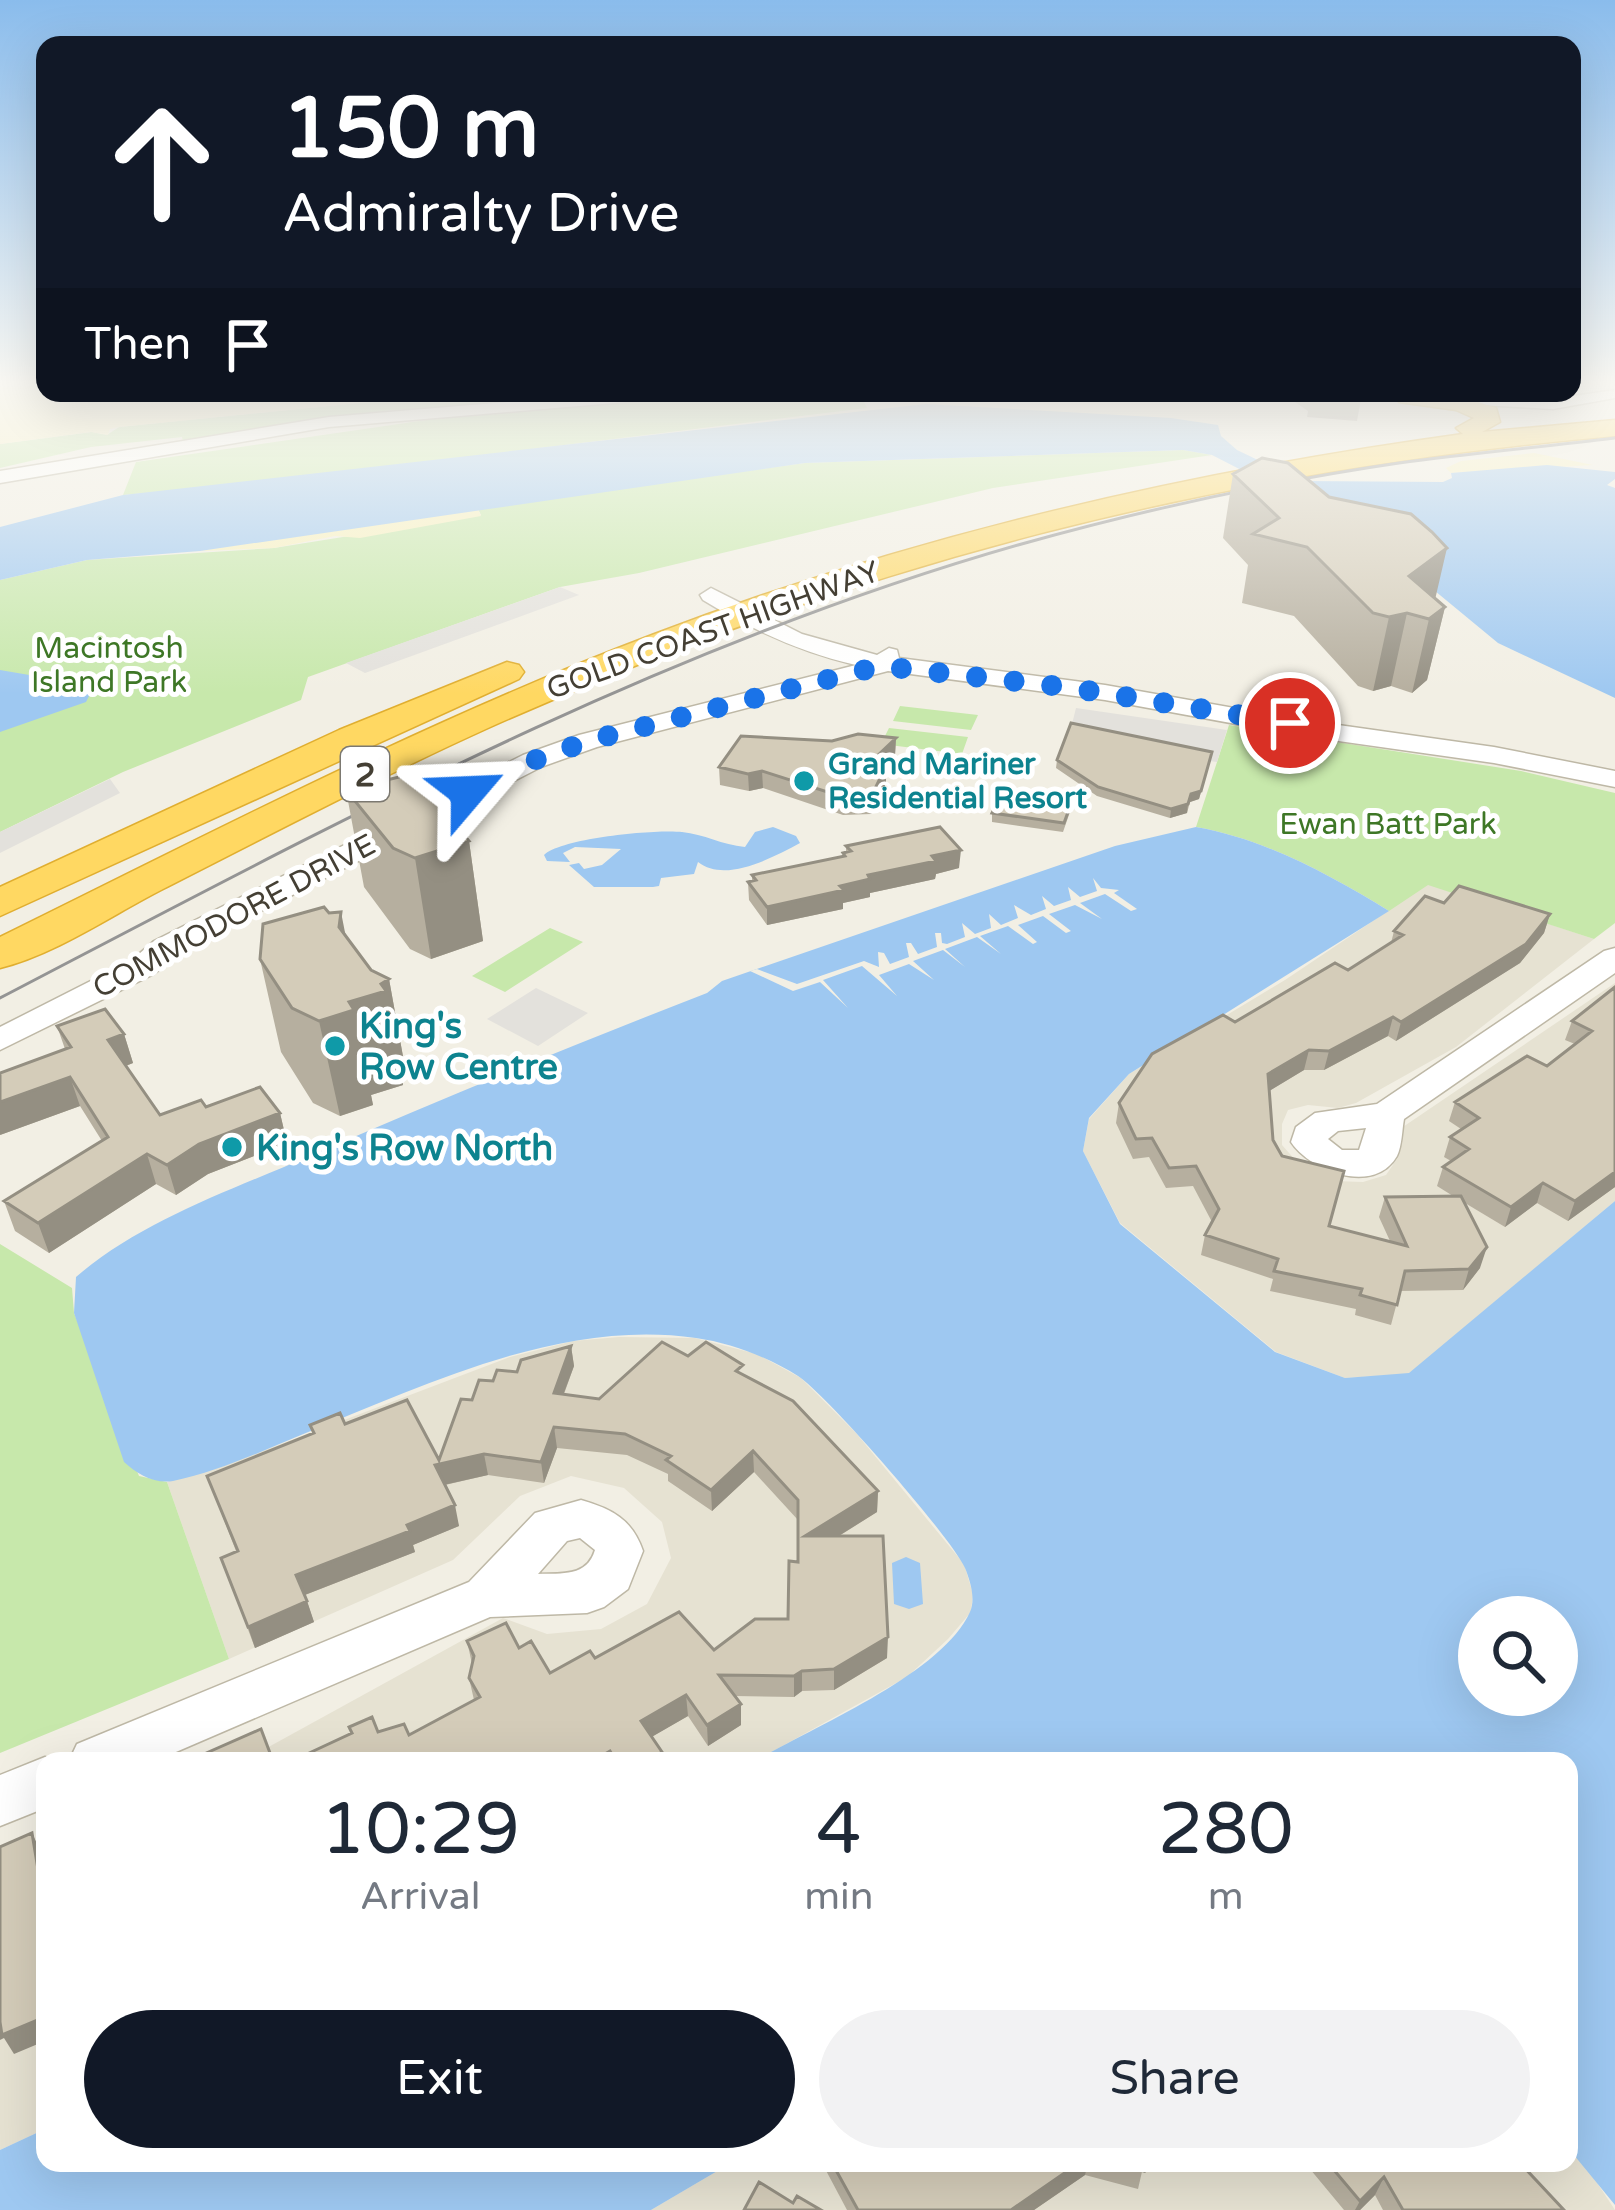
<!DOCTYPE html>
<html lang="en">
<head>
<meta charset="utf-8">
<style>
	:root { --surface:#fff; --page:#f2f2f3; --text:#1f2937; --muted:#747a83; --accent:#111827 }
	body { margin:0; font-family:"Varela Round",sans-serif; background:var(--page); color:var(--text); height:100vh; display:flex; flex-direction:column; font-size:45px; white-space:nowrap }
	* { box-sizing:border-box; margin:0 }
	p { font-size:39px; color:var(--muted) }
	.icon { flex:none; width:66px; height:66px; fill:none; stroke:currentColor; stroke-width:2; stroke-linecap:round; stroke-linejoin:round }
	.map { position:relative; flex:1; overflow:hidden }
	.drawer { position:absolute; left:36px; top:1752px; width:1542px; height:420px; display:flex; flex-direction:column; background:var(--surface); border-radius:24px; box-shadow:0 12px 48px #0002 }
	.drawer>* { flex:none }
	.guide { position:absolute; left:36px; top:36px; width:1545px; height:366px; border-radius:24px; box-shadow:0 12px 48px #0002; background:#111827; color:#fff; overflow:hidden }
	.controls { position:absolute; left:1458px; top:1596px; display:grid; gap:24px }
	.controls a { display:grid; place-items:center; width:120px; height:120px; border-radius:50%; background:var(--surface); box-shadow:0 12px 48px #0002; font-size:60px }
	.pin { position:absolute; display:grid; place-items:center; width:102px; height:102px; color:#fff; margin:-51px; border:6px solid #fff; border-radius:50%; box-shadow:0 3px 12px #0007 }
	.me { position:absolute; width:132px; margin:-66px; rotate:64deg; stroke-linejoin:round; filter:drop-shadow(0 0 9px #0008) }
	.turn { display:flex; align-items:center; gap:42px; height:252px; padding:0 48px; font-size:54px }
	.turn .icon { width:156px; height:156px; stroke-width:2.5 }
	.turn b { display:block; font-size:84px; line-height:102px }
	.then { display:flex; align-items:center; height:114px; padding:0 48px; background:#0003; gap:24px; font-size:45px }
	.eta { display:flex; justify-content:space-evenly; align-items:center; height:204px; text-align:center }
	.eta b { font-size:72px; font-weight:600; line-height:84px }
	.cta { display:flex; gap:24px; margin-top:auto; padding:24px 48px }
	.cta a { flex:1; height:138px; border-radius:72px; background:var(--accent); color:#fff; font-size:48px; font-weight:600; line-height:138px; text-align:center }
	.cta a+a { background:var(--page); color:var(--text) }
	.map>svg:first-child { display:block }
</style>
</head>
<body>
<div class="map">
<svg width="1615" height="2210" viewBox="0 0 1615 2210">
	<rect width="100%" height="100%" fill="#f2efe4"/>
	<path fill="#e6e2d2" d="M1428,884L1594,939L1456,1047L1356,1103L1338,1108L1308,1105L1288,1110L1282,1124V1145L1304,1170L1334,1181L1363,1182L1386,1175L1399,1156L1394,1133L1615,983V1201L1409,1374L1345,1378L1276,1352L1120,1223L1083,1151L1089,1119L1129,1074L1285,980Z
		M619,1337L695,1338L757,1354L801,1378L856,1433L964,1564L973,1594L971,1612L948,1639L907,1677L755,1761H243L503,1618L547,1634L601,1629L647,1604L671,1558L662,1522L624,1488L571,1476L520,1496L453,1560L229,1659L167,1482L236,1461L510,1357L573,1341Z
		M45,1847V2129L0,2150V1865Z
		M1569,2149L1586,2166L1615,2210H651L731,2163H1569Z"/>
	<path fill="#c7e8ab" d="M459,393H613L383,411L183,441L182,437L91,447L0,468V444L92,432L107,435L119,427Z
		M759,393H860L867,408L238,485L123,495L136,462L454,416Z
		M1183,450L1212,455L993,488L639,573L560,587L308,677L301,700L123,772L0,832V580L87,560L274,548L481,515L477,507L805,463Z
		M900,706L978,715L971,730L893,721Z
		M1229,725L1521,771L1615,793V923L1594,939L1428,885L1389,911C1330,875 1265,839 1196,827Z
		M889,728L968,737L962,754L881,744Z
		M550,928L583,942L505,992L472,976Z
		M0,1244L72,1288L74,1313L139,1476L167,1482L229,1659L0,1753Z"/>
	<path fill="#f8f1be" d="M45,385V393H459L119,427L110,429L108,435L91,432L0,444V387Z
		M1534,453L1593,465L1451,473L1446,468L1461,461Z
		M477,507L481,516L360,538L335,536L274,548L200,551Z"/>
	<path fill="#e3e1dc" d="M560,587L579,595L365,673L346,663Z
		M1076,708L1227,730L1217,762L1187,758L1070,732Z
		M110,779L120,793L0,853V832Z
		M536,988L588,1013L538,1046L487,1019Z"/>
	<path fill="#9ec8f1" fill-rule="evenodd" d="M926,404L1171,418L1218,425L1221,436L1237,450L1302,481L1443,482L1452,478L1451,473L1547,465L1615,472V479L1607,485L1615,488V698L1498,643L1366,534L1212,455L1183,450L805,463L200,551L87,560L0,580V527L123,495Z
		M0,670L82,684L92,690L86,702L0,732Z
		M773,827L796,836L800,843C770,859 725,883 698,862L694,874L661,878L659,886L653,887H594L569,865L579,863L584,869L602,865L621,849L575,847L563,853L570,862L547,861L544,855C561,838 656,829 682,832C704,834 722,845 745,847L755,832Z
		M1196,827C1265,839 1330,875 1389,911L1129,1074L1089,1118L1083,1151L1120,1224L1275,1352L1345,1378L1409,1373L1615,1201V2205L1569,2149V1761H755C813,1727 942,1674 970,1612C976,1599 970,1580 965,1568C951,1537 826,1394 798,1376C768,1357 731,1343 696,1338C561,1318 423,1386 301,1435C260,1452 217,1472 173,1481C154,1484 137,1474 124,1462L74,1313L76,1277C141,1221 231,1190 310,1156C441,1099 573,1045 707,993L722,981L1115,846ZM1479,1617H1557V1695H1479Z
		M906,1557L920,1563L923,1604L909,1609L894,1604L892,1563Z
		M45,2129V2163H731L651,2210H0V2150Z"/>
	<path fill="#f2efe4" d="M1093,878L1101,888L1119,890L1114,893L1137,909L1131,911L1105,894L1080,903L1102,919L1075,905L1049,914L1071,931L1066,933L1043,916L1018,925L1037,942L1033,944L1008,926L980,936L1001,954L977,937L945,949L965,967L943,950L913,961L934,980L909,964L879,975L897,996L862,966L823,980L848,1008L820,982L793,991L750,971L757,969L797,984L864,961L879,967L878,952L884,953L890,964L909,957L906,943H911L918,954L937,947L935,933H941L942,943L947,944L965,937L962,923L975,934L991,928L989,914L1001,925L1018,918L1014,905L1031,915L1046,909L1042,896L1054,906L1071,900L1068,887L1080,897L1097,891Z"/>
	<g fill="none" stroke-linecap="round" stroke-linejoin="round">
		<defs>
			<path id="minor" d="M1615,390V398L1553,409L1353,398L1344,393L1553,399Z
				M612,393H682L673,398L329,427L0,483V471L329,417Z
				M711,588L802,634L877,655L889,648L897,650L899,658L1105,685L1296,719L1494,747L1615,771V787L1494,763L1296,735L1105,700L888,671L597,747L541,767L176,955L154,974L0,1050V1027L132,960L154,941L523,755L579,735L856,665C800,652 752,630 703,600L700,595Z
				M1615,948V973L1404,1119C1402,1130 1402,1146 1397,1156C1374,1196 1310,1171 1291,1142L1296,1127L1315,1113L1377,1104L1604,951ZM1366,1128L1359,1150H1342L1328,1139L1338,1131Z
				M581,1500C612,1509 632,1519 643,1551L628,1589L604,1607L587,1613L490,1617L155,1761H69L77,1744L469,1582L535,1513ZM580,1538L595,1550C587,1577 562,1573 538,1574L567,1541Z
				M45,1757L55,1761H45V1808L0,1826V1775Z"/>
			<path id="highway" d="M1399,393L1460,396L1496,408L1500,422L1482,432L1615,420V436C1216,471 854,564 488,728C378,778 271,834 163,889C112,915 56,954 0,968V937C215,831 428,720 652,635C914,535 1186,472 1463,434L1456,428L1474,418L1456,410L1399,402Z
				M507,662L519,665L524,672L519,679L0,916V887L339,730Z"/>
		</defs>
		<use href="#minor" stroke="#beb8a6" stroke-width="3"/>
		<use href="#highway" stroke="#e0ae30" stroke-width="3"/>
		<use href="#minor" fill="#fff" fill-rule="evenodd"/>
		<use href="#highway" fill="#ffd862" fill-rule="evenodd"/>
		<path stroke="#949494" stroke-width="3" d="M0,998C330,826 657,648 1018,545C1143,510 1270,482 1399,463C1471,453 1543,447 1615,438"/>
	</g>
	<path fill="#b6af9f" d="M1278,393H1362L1357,421L1307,417L1308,411L1288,397Z
		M1233,474L1436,599L1445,607L1427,680L1412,693L1391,686L1373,691L1358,686L1294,616L1242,603L1248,565L1223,538Z
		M896,738L895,755L885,765L886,783L871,814L843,815L763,788L749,791L720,785L719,767Z
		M1057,760L1210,761L1199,799L1190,802L1187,813L1170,818L1097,796L1056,768Z
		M346,790L469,841L483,941L431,959L410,949L364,887Z
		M1071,809L1063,832L992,822V813Z
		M846,846L959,868L936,874L935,879L870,893V897L843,903V909L767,925L749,900L748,882L752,881V875L843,856V853L846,852Z
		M1444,903L1550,914L1544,933L1520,963L1396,1041L1388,1036L1324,1070H1304L1269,1091L1273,1140L1330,1226L1390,1241L1379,1217L1385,1197L1453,1196L1437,1186L1443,1167L1451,1161L1444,1157L1450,1137L1461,1129L1449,1121L1455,1102L1547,1066L1575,1044L1565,1040L1572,1021L1615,987V1187L1568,1221L1537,1203L1505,1227L1465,1203L1480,1268L1463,1290L1400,1291L1391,1325L1355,1315L1356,1309L1270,1291L1273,1279L1201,1255L1205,1235L1212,1222L1193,1186L1166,1188L1149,1157L1133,1159L1116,1123L1119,1103L1235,1022L1348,970L1391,943L1394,931Z
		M346,937L371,970L389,979L406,1073L402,1076L403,1085L371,1095L373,1105L340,1116L313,1103L281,1052L260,959Z
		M57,1026L124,1034L133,1063L126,1066L160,1115L206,1107L280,1113L287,1143L208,1174L176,1195L156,1184L49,1253L15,1231L4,1201L102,1141L80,1106L0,1135L65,1049Z
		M571,1346L574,1366L564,1394L599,1399L688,1356L744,1375L878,1491L877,1512L839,1536L887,1658L834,1690L802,1691L794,1697L735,1696L741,1725L708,1746L688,1716L651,1737L662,1752V1761H292L351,1733L349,1727L409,1735L474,1700L469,1678L472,1664L467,1641L519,1648L550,1673L595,1658L714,1650L788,1619L798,1562V1520L754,1472L712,1511L668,1481V1474L627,1455L557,1448L544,1483L488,1475L445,1485L459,1526L413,1545L415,1552L305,1595L314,1622L255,1648L221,1558L236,1551L207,1476L313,1434L310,1425L345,1424L439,1460L472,1400L493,1381Z
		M822,2163H1144L1138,2189L1085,2175L1034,2210H847Z
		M1305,2163H1520L1564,2210H1383L1375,2195L1360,2210H1344Z"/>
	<path fill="#948f82" d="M1447,548L1431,617L1445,607L1427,680L1412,693L1429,619L1407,613L1391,686L1373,691L1389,617L1409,576Z
		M896,738L895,755L877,773V756Z
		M1212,752L1199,799L1190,802L1191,794Z
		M886,766V783L871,814V797Z
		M762,771L763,788L749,791L748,774Z
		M1188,804L1187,813L1170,818L1171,809Z
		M469,841L483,941L431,959L415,858Z
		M961,850L959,868L936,874L935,879L870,893V897L843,903V909L767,925V907L932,856Z
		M341,912L358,999L389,979L406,1073L402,1076L403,1085L371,1095L373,1105L340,1116L319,1021Z
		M1550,914L1544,933L1520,963L1396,1041L1401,1022Z
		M1393,1017L1388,1036L1324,1070L1329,1051Z
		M124,1034L133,1063L117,1069L108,1040Z
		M1309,1050L1304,1070L1264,1094L1268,1074Z
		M70,1077L80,1106L0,1135V1102Z
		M280,1113L287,1143L208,1174L176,1195L167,1165L199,1144Z
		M147,1154L156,1184L49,1253L38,1223Z
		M1615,1172V1187L1568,1221L1575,1201Z
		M1543,1183L1537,1203L1505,1227L1511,1207Z
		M1487,1247L1480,1268L1463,1290L1469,1269Z
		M571,1346L574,1366L556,1414L554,1393Z
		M554,1427L557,1448L544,1483L541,1462Z
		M753,1451L754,1472L712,1511L711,1490Z
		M484,1454L488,1475L439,1486L435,1465Z
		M878,1491L877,1512L805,1557V1536Z
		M455,1505L459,1526L413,1545L415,1552L302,1596L296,1575Z
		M307,1601L314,1622L255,1648L248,1627Z
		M888,1637L887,1658L834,1690V1669Z
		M802,1671V1691L794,1697V1676Z
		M686,1695L688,1716L643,1742L641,1721Z
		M741,1704V1725L708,1746L707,1725Z
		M610,1751L611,1761H593Z
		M662,1752V1761H646Z
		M32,1833L42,1854L45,1869V1904Z
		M0,2017H45V2041L14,2054L4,2038L0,2040Z
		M1079,2163H1088L1085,2175L1034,2210H1011Z
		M1384,2177L1375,2195L1360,2210H1355L1360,2201Z"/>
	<path fill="#d4ccb9" stroke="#948f82" stroke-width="3" d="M1311,393H1362L1361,398Z
		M1262,458L1288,463L1329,497L1411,514L1432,532L1447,548L1409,576L1445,607L1429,619L1407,613L1389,617L1373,613L1307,547L1253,534L1279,518L1233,474Z
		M1071,723L1212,752L1201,791L1191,794L1188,804L1171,809L1098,787L1057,760Z
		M858,734L896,738L877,756L886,766L871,797H843L762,771L748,774L719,767L741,736L832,741Z
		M407,775L417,779L469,841L415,858L393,848L346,790Z
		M1003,791L1072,801L1064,823L992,813Z
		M940,827L961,850L932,856L936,861L868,875L870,879L840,886L844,890L767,907L748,882L756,880L752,875L845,856L843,853L851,851L846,846Z
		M1459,886L1550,914L1526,944L1401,1022L1393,1017L1329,1051L1309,1050L1268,1074L1273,1140L1282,1156L1344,1171L1329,1226L1407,1246L1385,1197L1461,1196L1487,1247L1469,1269L1405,1271L1397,1305L1360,1295L1362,1289L1274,1271L1278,1259L1205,1235L1219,1209L1196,1166L1169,1168L1152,1138L1136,1139L1119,1103L1152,1054L1223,1015L1235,1022L1335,963L1348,970L1403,935L1394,931L1425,896L1444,903Z
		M324,907L329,913L341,912L339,927L371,970L389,979L381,984L386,991L349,1002L354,1010L319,1021L292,1008L260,959L263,924Z
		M1615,987V1172L1575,1201L1543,1183L1511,1207L1443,1167L1469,1149L1450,1137L1479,1118L1455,1102L1527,1056L1547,1066L1592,1031L1572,1021Z
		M105,1009L124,1034L108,1040L160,1115L201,1100L206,1107L260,1087L280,1113L199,1144L167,1165L147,1154L38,1223L4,1201L108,1137L70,1077L0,1102V1073L71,1047L57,1026Z
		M662,1342L688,1356L706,1342L743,1365L736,1371L793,1401L878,1491L805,1536H883L888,1637L834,1669L802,1671L794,1676L719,1675L741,1704L707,1725L686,1695L641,1721L662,1752L646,1761H616L610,1751L593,1761H292L352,1733L349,1727L372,1717L378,1732L404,1724L409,1735L480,1697L469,1678L474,1656L467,1641L506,1623L519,1648L531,1641L550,1673L590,1651L595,1658L679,1612L714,1650L755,1619H788L789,1561L798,1562V1500L753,1451L711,1490L666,1460L671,1456L625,1434L554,1427L541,1462L484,1454L435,1465L455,1505L407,1525L410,1531L296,1575L307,1601L248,1627L221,1558L238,1551L207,1476L314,1433L310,1425L340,1413L345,1424L407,1400L439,1460L461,1399L472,1400L479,1380L493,1381L497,1370L517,1372L521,1360L571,1346L554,1393L599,1399Z
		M261,1729L273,1761H196L195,1758Z
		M32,1833L43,1900H45V2017L2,2035L0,2022V1847Z
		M832,2163H1079L1011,2210H858Z
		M1115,2163H1144V2171Z
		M1328,2163H1520L1564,2210H1403L1384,2177L1360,2201Z
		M759,2182L793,2203L797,2196L821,2210H744Z"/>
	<linearGradient id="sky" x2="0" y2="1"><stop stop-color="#8abcec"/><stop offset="0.55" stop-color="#f9f8f3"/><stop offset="1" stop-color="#f9f8f3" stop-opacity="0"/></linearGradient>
	<rect width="1615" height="694" fill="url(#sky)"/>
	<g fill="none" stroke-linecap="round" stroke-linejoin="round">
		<path stroke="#1a73e8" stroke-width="21" stroke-dasharray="0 37.8" d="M468,792L532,761L588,741L880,666L1066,687L1290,723"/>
	</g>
	<g fill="#0f9aa8" stroke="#fff" stroke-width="4.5">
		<circle cx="804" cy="781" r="12"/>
		<circle cx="335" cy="1046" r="12"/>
		<circle cx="232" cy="1147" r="12"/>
	</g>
	<g text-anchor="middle" stroke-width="10" stroke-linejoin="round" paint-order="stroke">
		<g font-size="30" fill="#443f34" stroke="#fff">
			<text transform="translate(713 630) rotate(-20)" y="10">GOLD COAST HIGHWAY</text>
			<text transform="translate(234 916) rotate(-28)" y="10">COMMODORE DRIVE</text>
		</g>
		<g font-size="30" fill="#3e7726" stroke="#fff">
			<text x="109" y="658">Macintosh<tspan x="109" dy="34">Island Park</tspan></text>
			<text x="1388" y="834">Ewan Batt Park</text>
		</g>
		<g font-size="30" font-weight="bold" fill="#0d838f" stroke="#fff" text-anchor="start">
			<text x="828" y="774">Grand Mariner<tspan x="828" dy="34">Residential Resort</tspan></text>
		</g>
		<rect fill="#fff" stroke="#7c7971" stroke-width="3" x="341" y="747" width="48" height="54" rx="9"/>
		<g font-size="33" font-weight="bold" fill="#443f34">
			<text x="365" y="786">2</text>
		</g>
		<g font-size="36" font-weight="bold" fill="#0d838f" stroke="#fff" text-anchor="start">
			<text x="359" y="1038">King's<tspan x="359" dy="41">Row Centre</tspan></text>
			<text x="256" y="1160">King's Row North</text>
		</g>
	</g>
</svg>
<div class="controls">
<a><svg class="icon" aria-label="search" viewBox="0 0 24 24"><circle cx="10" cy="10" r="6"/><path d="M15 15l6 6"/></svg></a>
</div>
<div class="pin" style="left:1290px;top:723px;background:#d93025"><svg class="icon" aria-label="arrive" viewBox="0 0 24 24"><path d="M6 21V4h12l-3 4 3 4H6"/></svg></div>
<svg class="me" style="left:468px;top:792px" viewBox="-20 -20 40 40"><path d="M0-17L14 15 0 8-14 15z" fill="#1a73e8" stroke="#fff" stroke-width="4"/></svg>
<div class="guide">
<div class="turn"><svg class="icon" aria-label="ahead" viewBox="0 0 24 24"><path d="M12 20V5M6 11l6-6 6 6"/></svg><div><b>150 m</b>Admiralty Drive</div></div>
<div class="then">Then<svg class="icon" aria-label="arrive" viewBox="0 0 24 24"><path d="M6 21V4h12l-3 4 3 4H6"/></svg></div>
</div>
<section class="drawer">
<div class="eta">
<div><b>10:29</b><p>Arrival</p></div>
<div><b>4</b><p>min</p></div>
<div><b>280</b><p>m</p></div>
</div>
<div class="cta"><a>Exit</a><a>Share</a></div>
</section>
</div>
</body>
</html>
